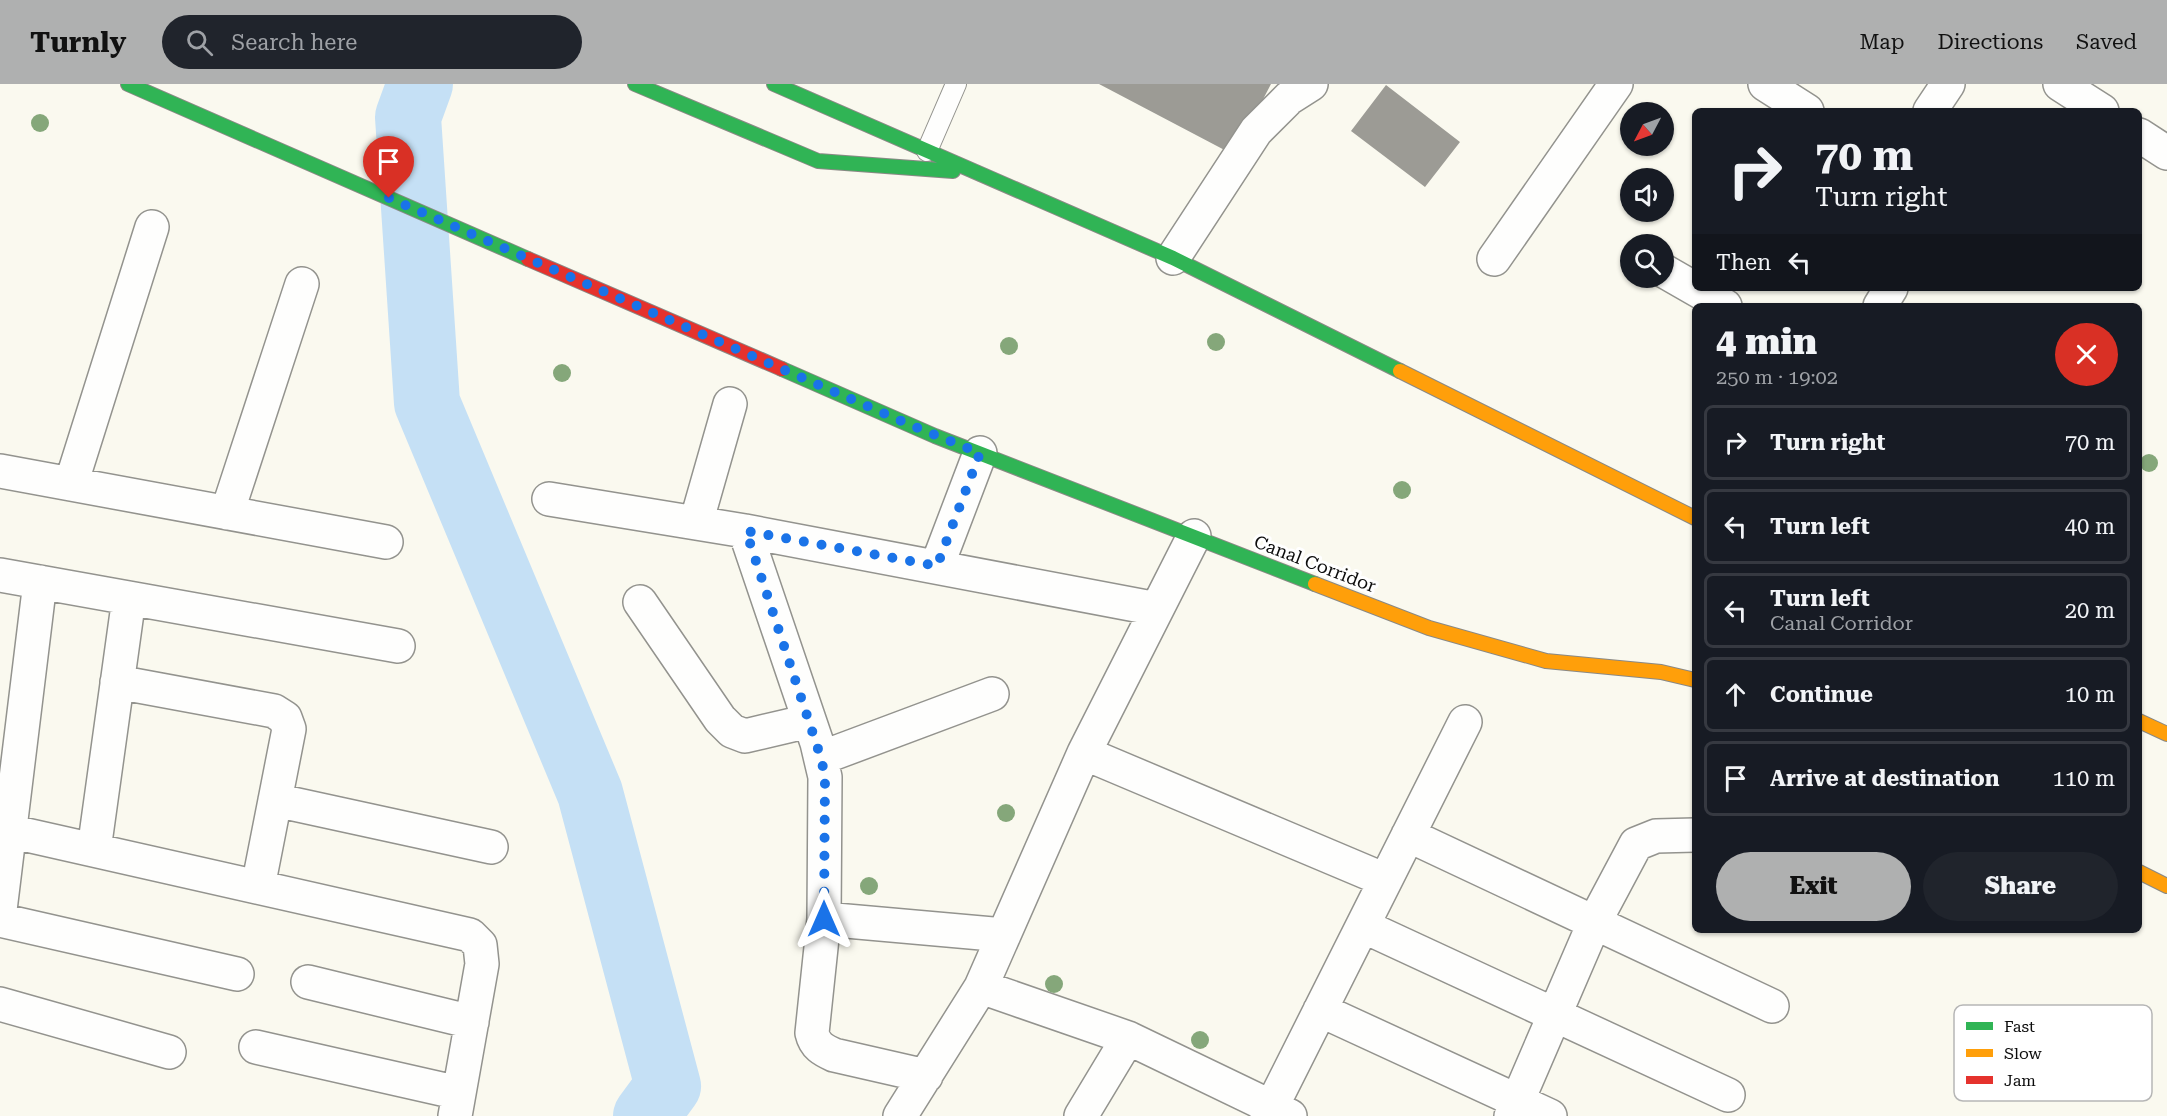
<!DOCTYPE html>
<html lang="en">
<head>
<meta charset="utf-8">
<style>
	:root { --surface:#171b24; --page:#20242c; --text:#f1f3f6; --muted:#9ea1a6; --line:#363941; --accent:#afb0b0 }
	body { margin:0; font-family:"Roboto Serif",serif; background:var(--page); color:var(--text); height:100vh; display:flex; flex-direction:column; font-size:22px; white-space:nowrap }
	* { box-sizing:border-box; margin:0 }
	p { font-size:20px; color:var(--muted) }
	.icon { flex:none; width:33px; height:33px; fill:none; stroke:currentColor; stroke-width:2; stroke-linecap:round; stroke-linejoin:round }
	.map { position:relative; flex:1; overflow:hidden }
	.panel { position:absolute; left:1692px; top:219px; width:450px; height:630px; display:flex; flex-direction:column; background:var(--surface); border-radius:9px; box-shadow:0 2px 4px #0004 }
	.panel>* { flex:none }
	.guide { position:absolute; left:1692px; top:24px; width:450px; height:183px; border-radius:9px; box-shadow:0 2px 4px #0004; background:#171b24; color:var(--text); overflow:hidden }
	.needle { width:39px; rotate:229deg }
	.fabs { position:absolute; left:1620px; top:18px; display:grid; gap:12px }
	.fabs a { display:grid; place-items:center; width:54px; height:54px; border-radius:50%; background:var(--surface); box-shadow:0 2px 4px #0004; font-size:30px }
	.pin { position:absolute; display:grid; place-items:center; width:51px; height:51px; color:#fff; margin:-62px -26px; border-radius:50% 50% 50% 0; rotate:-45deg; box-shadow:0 0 6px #0007 }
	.pin .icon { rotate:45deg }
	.me { position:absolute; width:66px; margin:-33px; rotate:0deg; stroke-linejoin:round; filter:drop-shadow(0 0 4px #0008) }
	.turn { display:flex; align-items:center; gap:21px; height:126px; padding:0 24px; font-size:27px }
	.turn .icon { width:78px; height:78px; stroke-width:2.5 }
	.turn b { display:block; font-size:42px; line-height:51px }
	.then { display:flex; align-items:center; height:57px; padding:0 24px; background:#0003; gap:12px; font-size:22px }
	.round { display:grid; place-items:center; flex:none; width:63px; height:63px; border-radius:32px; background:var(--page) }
	.head { display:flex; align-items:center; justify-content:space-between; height:102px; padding:0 24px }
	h1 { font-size:36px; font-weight:800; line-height:45px }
	.button { display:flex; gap:12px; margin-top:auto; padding:12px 24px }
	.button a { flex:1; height:69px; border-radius:36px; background:var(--accent); color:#111; font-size:24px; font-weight:800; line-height:69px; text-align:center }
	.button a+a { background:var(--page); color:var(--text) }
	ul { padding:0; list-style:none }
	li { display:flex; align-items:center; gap:18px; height:75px; margin:0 12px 9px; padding:0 12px; border:3px solid var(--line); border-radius:9px }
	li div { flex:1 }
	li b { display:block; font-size:22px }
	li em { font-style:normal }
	header { display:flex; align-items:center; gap:36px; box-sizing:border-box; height:84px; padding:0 30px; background:var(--accent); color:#111 }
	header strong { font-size:28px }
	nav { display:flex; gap:33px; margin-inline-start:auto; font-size:21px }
	.search { width:420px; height:54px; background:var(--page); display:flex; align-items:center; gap:15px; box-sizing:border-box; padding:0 21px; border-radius:33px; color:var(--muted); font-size:22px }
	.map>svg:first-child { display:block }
</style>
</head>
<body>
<header>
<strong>Turnly</strong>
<div class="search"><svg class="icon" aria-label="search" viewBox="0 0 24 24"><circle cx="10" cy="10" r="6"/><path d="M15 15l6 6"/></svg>Search here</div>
<nav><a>Map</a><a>Directions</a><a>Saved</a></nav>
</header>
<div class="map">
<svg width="2167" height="1032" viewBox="0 0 2167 1032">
	<rect width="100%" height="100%" fill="#faf9ef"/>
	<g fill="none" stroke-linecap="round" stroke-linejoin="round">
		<path stroke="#c5e0f5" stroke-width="66" d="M420,0L408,33L427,319L590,709L668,1002L646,1032"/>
	</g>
	<path fill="#9c9b95" d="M1099,0H1271L1234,71Z
		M1386,1L1460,58L1425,103L1351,47Z"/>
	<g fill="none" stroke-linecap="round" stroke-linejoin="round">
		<defs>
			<path id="lane" d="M927,67L956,0"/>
			<path id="street" d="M1765,0L1807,27
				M2060,0L2102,27
				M1930,27L1948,0
				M2139,51L2167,69
				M1173,174L1256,47L1289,14L1311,0
				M1494,175L1616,0
				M1664,187L1725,222
				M1880,222L1891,204
				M0,387L386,458
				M71,400L152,143
				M549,415L745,447L1157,525
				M227,429L302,200
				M696,439L730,320
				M745,447L817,659L825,693L824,835L812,949C815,962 823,966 834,971L926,992
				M937,482L980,369
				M0,491L398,562
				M640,518L720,635L732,647L745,652L809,637
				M117,598L274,627L285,634L289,645L258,803
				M1084,669L1385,796
				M821,674L992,610
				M275,716L491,763
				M9,747L470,851L480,861L482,880L455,1032
				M1408,751L1772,922
				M94,766L129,514
				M0,826L40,498
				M824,835L1004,851
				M0,836L237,890
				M1363,842L1728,1011
				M308,898L472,938
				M981,903L1128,954L1290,1032
				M0,920L169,968
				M1320,926L1550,1032
				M256,963L459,1009
				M900,1032L981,903L1084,669L1194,452
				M1081,1032L1128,954
				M1267,1032L1465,638
				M1511,1032L1595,837L1636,760L1656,752L1695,751"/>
			<path id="fast" d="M128,0L528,175
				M635,0L818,77L953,87
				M774,0L1173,174L1400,287
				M782,285L935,352L1315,500"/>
			<path id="slow" d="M1400,287L1695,434
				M1315,500L1429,544L1546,577L1661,588L1695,596
				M2139,637L2167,650
				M2139,788L2167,802"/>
			<path id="jam" d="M528,175L782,285"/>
		</defs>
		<use href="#lane" stroke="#93938e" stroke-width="22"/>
		<use href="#street" stroke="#93938e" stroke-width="36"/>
		<use href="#fast" stroke="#8a8985" stroke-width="16"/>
		<use href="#slow" stroke="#8a8985" stroke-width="16"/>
		<use href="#jam" stroke="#8a8985" stroke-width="16"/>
		<use href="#lane" stroke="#fefefd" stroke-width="20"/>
		<use href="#street" stroke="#fefefd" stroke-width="33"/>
		<use href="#fast" stroke="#30b455" stroke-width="14"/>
		<use href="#slow" stroke="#ff9f0a" stroke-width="14"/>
		<use href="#jam" stroke="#e5322d" stroke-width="14"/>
	</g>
	<g fill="#85a77a">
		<circle cx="40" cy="39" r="9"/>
		<circle cx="1216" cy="258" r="9"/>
		<circle cx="1009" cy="262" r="9"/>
		<circle cx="562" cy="289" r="9"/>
		<circle cx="2149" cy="379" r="9"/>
		<circle cx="1402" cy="406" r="9"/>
		<circle cx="1006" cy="729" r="9"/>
		<circle cx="869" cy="802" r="9"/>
		<circle cx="1054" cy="900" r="9"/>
		<circle cx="1200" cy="956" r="9"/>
	</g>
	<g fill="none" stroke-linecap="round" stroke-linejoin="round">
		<path stroke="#1a73e8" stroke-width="10" stroke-dasharray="0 18" d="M389,114L913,342L980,369L937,482L746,447L821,674L825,693L824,835"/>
	</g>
	<g text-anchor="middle" stroke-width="6" stroke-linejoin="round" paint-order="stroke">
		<g font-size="18" fill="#0c0c0c" stroke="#fff">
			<text transform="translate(1315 480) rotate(21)" y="6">Canal Corridor</text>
		</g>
	</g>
	<rect x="1954" y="921" width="198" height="96" rx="9" fill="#fff" stroke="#b6b6b6" stroke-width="1.5"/>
	<rect x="1966" y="938" width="27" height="8" fill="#30b455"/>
	<rect x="1966" y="965" width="27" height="8" fill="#ff9f0a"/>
	<rect x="1966" y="992" width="27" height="8" fill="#e5322d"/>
	<g font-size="16" fill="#0c0c0c">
		<text x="2004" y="948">Fast</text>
		<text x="2004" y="975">Slow</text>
		<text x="2004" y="1002">Jam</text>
	</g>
</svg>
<div class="fabs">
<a><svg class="needle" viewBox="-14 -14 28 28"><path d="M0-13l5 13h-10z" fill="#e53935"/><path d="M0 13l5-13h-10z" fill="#9ea1a6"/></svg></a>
<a><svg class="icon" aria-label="sound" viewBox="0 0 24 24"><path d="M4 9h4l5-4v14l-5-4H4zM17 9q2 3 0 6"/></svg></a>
<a><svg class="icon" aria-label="search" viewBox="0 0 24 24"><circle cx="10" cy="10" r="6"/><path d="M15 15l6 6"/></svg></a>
</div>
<div class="pin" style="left:389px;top:114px;background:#d93025"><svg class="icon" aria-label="arrive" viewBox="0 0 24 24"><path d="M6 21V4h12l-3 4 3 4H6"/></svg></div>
<svg class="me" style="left:824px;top:835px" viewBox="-20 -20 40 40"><path d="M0-17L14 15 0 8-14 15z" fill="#1a73e8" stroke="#fff" stroke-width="4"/></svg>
<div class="guide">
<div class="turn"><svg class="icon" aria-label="right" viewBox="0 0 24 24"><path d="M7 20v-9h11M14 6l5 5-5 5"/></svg><div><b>70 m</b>Turn right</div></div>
<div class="then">Then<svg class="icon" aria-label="left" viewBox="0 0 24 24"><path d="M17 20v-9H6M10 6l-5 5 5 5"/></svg></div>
</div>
<section class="panel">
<div class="head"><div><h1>4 min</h1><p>250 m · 19:02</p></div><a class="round" style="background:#d93025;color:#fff"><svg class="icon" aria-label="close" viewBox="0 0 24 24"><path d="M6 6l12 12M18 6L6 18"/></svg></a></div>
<ul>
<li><svg class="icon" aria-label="right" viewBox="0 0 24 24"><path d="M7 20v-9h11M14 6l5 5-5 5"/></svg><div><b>Turn right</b></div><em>70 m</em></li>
<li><svg class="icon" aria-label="left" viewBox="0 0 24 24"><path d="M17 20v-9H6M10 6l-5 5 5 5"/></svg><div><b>Turn left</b></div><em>40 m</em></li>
<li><svg class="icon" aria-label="left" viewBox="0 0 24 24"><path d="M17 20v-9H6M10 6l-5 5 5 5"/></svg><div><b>Turn left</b><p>Canal Corridor</p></div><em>20 m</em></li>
<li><svg class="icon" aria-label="ahead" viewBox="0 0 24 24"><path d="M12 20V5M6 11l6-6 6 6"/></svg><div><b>Continue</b></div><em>10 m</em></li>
<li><svg class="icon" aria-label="arrive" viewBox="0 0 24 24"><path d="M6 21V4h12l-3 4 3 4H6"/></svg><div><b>Arrive at destination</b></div><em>110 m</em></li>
</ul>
<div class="button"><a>Exit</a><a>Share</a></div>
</section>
</div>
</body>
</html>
